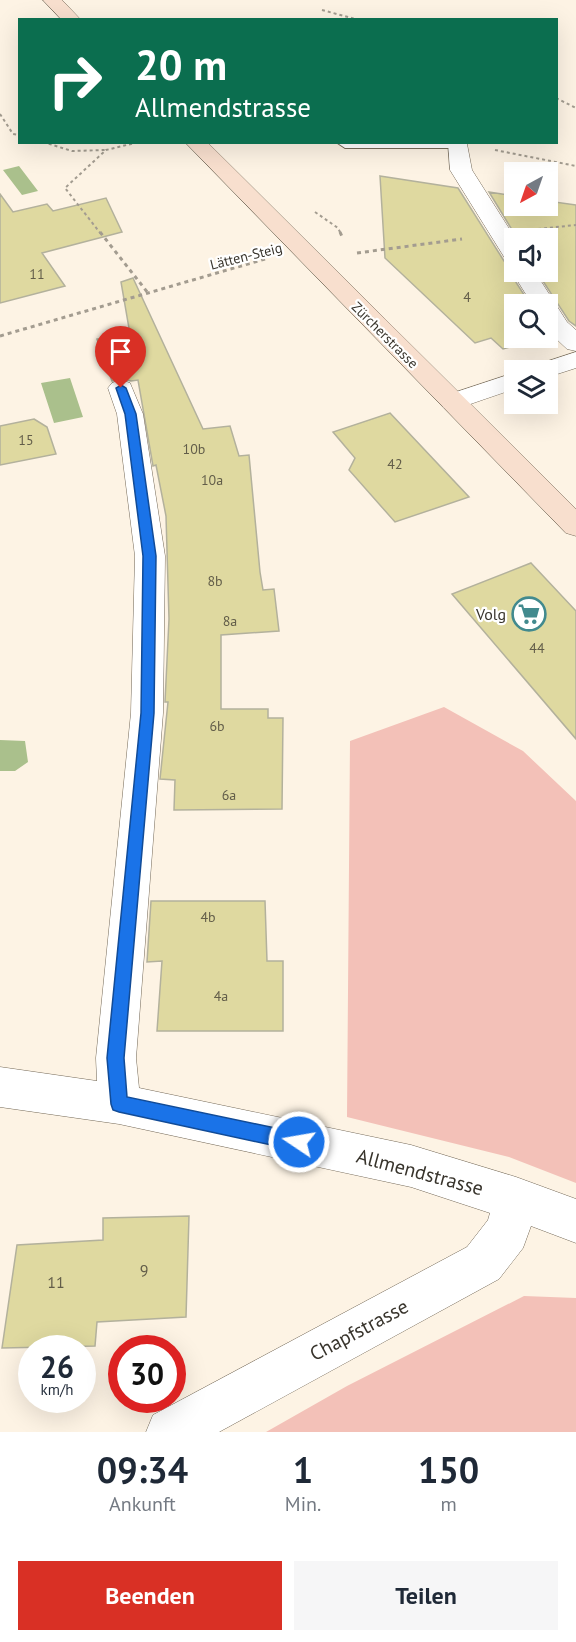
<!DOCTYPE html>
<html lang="de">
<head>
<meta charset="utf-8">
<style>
	:root { --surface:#fff; --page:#f6f6f7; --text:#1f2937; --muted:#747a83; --accent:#d93025 }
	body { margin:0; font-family:"PT Sans",sans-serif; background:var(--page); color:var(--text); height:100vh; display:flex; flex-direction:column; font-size:22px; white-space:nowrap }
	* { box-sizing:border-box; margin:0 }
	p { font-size:20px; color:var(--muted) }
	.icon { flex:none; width:33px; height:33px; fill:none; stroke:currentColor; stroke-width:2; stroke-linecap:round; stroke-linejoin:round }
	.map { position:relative; height:1432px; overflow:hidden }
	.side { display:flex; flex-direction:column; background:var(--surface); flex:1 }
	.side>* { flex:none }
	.hud { position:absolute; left:18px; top:18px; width:540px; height:126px; border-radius:0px; box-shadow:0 6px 24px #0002; background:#0b6e4f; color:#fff; overflow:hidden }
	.needle { width:39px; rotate:220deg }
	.controls { position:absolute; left:504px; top:162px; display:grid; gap:12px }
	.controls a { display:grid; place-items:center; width:54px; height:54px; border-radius:0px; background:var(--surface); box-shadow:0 6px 24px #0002; font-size:30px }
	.speed { position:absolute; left:18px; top:1335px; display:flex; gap:12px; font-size:30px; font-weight:700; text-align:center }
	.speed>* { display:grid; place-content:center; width:78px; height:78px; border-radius:50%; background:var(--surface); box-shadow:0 6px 24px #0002; line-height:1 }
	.speed small { font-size:15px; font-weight:400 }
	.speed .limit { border:9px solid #d22; background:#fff; color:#111 }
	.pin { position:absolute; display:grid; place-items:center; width:51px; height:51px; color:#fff; margin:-62px -26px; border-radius:50% 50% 50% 0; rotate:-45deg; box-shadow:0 0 6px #0007 }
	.pin .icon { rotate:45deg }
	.me { position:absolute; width:66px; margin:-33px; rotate:282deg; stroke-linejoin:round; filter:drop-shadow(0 0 4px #0008) }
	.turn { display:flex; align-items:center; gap:21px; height:126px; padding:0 18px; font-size:27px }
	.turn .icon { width:78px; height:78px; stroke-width:2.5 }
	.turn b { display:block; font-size:42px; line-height:51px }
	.eta { display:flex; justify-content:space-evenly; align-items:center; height:102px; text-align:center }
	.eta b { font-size:36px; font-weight:600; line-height:42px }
	.cta { display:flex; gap:12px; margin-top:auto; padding:12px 18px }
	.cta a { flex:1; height:69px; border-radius:0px; background:var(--accent); color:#fff; font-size:24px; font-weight:600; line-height:69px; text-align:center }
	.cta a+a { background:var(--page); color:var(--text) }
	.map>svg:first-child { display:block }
</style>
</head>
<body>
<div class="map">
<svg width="576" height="1432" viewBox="0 0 576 1432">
	<rect width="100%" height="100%" fill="#fdf3e4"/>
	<path fill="#f3c1b8" d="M444,707L523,751L576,801V1183L509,1157L347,1117L350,741Z
		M524,1296L576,1298V1432H266L347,1386Z"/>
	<path fill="#aac08c" d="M19,166L38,191L22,195L3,170Z
		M70,378L83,417L54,423L41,383Z
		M0,740L25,741L28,762L15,771H0Z"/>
	<path fill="#dfd9a0" stroke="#b3b19c" stroke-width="1.5" d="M380,176L458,188L504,261L514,264L510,273L530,304H514V338H539L503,349L491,338L475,343L385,258Z
		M489,192L514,196V206H548V201L576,205V326L569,321L537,272H548V238H517Z
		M0,194L13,212L47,204L53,211L106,198L122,232L42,253L65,286L0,303Z
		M133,278L203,429L230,426L239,456L249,455L260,572L263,590L274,589L279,631L221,635V709H268V718H283L282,809L174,810L175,780L160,779L168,702H165L169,619L166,516L156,465L153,466L138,380L131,381L120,378L112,381L97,339L130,334L121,282Z
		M390,413L469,497L395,522L349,470L355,458L333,432Z
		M34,419L47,427L56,454L0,465V426Z
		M531,563L576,611V739L452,594Z
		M151,901H265L267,961H283V1031H157L162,961L147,962Z
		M189,1216L186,1317L97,1322L95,1346L2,1348L17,1245L103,1240V1218Z"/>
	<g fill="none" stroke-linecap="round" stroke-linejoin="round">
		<defs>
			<path id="lane" d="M336,142H463L464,144L457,148H345Z"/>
			<path id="street" d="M448,142L467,144L472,170L515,238L514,262L506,260L450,170Z
				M514,269V272H535L567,322L576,330V351L567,349L548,331V304H532L512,272Z
				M576,352V368L548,377V370H532L536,365Z
				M514,373V389L453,410L444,408L440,402L444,396Z
				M121,380L130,383L143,414L165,556L163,713L136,1058L139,1088L411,1145L516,1177L576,1199V1243L531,1226L523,1248L499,1279L219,1432H146L153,1415L467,1247L488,1220L490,1213L411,1187L119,1124L0,1107V1067L97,1081L96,1058L131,713L135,556L117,414L108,388L112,383Z"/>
			<path id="secondary" d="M43,0H62L81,20H62Z
				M185,142H207L576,509V536L566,533Z"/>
		</defs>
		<use href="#lane" stroke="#746958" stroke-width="2"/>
		<use href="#street" stroke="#746958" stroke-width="1"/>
		<use href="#secondary" stroke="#746958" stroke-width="1"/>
		<path stroke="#a39c90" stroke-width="2" stroke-dasharray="3 3" stroke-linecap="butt" d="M322,10L359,20
			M556,98L576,108
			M0,114L13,134L20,135
			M43,142L72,151L105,150
			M495,150L576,166
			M315,212L338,228L341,234
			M538,229L576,225
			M101,234L65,188L106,150L139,142"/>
		<path stroke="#a39c90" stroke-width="3" stroke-dasharray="4 4" stroke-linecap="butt" d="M100,232L148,293
			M340,232L343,239
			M357,253L462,239
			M0,336L265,259"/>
		<use href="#lane" fill="#fff" fill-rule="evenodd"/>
		<use href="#street" fill="#fff" fill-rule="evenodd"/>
		<use href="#secondary" fill="#f8dfce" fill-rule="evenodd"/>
	</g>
	<path fill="#1a73e8" stroke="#114b97" stroke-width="1.5" d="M121,385L126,388L136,414L156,556L154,713L124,1058L127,1097L299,1133L305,1136L308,1142L305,1148L299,1151L119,1112L113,1110L111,1104L107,1058L141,713L143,556L125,414L116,388Z"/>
	<defs>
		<symbol id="supermarket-ring" viewBox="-11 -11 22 22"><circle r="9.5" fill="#fff" stroke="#428a8e" stroke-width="1.5"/><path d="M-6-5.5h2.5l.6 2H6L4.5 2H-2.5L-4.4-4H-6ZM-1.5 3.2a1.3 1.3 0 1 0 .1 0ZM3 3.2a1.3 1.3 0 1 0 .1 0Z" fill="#428a8e"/></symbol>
	</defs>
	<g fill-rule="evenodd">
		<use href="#supermarket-ring" x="510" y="595" width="38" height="38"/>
	</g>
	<g text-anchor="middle" stroke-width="4.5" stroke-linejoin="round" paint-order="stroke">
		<g font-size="14" fill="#38342c" stroke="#fff">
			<text transform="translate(246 256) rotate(-14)" y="5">Lätten-Steig</text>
			<text transform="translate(385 335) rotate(45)" y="5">Zürcherstrasse</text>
		</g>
		<g font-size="14" fill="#625d49">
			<text x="37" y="279">11</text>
			<text x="467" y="302">4</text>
			<text x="26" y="445">15</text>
			<text x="194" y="454">10b</text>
			<text x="395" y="469">42</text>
			<text x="212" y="485">10a</text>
			<text x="215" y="586">8b</text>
			<text x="230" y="626">8a</text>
			<text x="537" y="653">44</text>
			<text x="217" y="731">6b</text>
			<text x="229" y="800">6a</text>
			<text x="208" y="922">4b</text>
			<text x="221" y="1001">4a</text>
		</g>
		<g font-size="16" fill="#38342c" stroke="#fff" text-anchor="end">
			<text x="506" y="620">Volg</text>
		</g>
		<g font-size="16" fill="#625d49">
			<text x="144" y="1276">9</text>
			<text x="56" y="1288">11</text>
		</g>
		<g font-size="20" fill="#38342c" stroke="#fff">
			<text transform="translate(420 1172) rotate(15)" y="7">Allmendstrasse</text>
			<text transform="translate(359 1330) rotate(-28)" y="7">Chapfstrasse</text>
		</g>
	</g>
</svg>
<div class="controls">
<a><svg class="needle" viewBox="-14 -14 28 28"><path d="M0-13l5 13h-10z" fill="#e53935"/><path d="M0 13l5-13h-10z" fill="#747a83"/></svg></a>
<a><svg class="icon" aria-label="sound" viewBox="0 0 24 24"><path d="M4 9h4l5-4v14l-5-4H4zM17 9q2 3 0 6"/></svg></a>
<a><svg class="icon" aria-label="search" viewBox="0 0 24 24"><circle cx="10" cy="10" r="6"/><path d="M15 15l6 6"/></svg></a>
<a><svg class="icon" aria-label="layers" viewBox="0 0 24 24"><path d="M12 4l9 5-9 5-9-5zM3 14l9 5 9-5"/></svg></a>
</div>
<div class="speed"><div>26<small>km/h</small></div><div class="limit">30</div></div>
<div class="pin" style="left:121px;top:388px;background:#d93025"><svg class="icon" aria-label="arrive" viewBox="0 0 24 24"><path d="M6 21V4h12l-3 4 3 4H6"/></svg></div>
<svg class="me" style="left:299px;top:1142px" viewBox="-20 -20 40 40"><circle r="17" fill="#1a73e8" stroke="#fff" stroke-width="3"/><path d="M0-11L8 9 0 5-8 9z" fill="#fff"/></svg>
<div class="hud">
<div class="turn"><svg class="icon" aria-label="right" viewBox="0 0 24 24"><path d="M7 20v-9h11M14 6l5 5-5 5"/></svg><div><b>20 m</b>Allmendstrasse</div></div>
</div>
</div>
<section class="side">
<div class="eta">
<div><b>09:34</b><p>Ankunft</p></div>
<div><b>1</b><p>Min.</p></div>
<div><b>150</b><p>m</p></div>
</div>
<div class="cta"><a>Beenden</a><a>Teilen</a></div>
</section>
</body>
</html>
